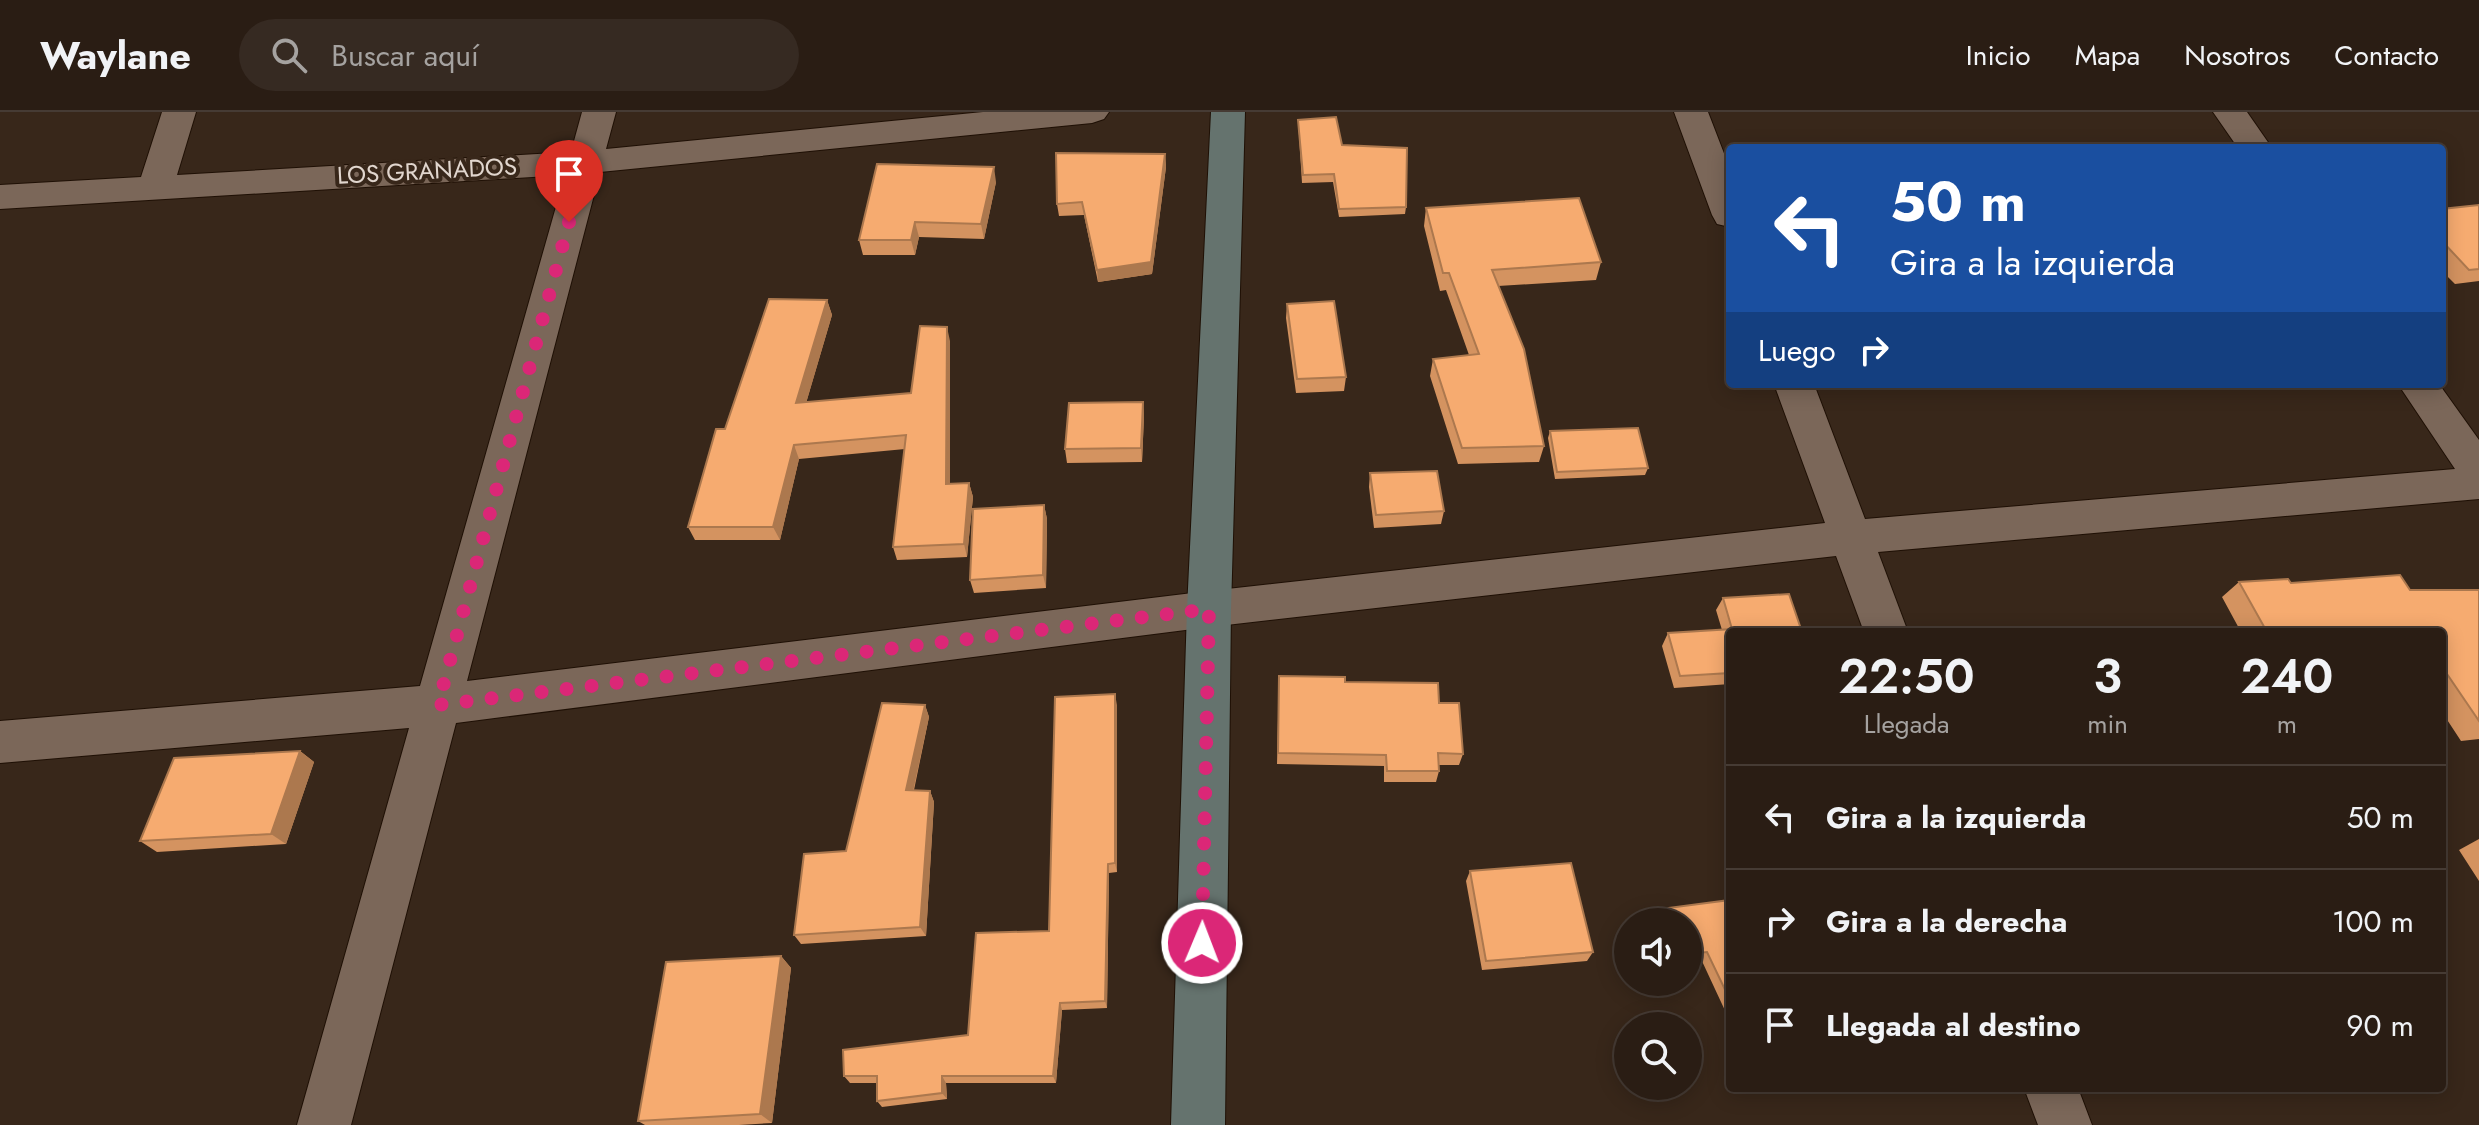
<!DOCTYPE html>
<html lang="es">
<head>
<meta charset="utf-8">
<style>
	:root { --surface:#2a1d14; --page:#362a22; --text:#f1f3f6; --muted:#a5a2a0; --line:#463b34 }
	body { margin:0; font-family:Jost,sans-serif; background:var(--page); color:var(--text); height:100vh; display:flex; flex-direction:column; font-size:30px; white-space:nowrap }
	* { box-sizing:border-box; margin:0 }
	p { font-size:26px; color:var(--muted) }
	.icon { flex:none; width:44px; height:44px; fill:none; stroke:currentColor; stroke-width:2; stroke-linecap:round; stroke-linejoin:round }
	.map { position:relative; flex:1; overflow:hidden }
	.drawer { position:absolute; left:1726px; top:516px; width:720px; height:464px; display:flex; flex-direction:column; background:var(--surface); border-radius:8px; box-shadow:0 4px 20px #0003,0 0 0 2px var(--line) }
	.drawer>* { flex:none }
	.guide { position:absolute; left:1726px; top:32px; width:720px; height:244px; border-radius:8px; box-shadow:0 4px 20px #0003,0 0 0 2px var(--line); background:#1a4fa0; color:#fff; overflow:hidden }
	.tools { position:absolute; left:1614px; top:796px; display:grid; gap:16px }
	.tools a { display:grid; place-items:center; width:88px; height:88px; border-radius:50%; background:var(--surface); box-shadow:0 4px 20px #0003,0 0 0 2px var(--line); font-size:40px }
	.pin { position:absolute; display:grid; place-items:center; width:68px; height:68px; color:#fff; margin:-82px -34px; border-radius:50% 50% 50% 0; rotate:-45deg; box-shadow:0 0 8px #0007 }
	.pin .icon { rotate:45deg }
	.me { position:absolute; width:88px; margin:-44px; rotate:1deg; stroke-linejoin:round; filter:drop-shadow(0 0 6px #0008) }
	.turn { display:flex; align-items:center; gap:28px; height:168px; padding:0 32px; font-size:36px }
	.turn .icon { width:104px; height:104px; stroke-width:2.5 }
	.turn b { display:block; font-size:56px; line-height:68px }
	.then { display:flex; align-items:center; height:76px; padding:0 32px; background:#0003; gap:16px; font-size:30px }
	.eta { display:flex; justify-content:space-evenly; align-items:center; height:136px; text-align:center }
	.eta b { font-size:48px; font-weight:600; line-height:56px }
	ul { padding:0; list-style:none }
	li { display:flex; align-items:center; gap:24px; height:104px; padding:0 32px; border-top:2px solid var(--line) }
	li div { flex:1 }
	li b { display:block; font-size:30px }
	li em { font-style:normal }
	header { display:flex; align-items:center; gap:48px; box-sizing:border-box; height:112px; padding:0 40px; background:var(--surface); border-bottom:2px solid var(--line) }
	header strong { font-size:38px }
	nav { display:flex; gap:44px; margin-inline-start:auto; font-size:28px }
	.search { width:560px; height:72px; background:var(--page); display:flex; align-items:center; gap:20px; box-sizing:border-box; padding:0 28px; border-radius:44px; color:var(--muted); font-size:30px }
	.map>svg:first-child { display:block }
</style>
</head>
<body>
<header>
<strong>Waylane</strong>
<div class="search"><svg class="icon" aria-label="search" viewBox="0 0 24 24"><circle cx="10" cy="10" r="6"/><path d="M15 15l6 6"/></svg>Buscar aquí</div>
<nav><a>Inicio</a><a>Mapa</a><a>Nosotros</a><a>Contacto</a></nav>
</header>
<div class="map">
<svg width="2479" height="1013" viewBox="0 0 2479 1013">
	<rect width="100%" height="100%" fill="#38271a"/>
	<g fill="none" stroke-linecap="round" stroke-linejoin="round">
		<defs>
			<path id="street" d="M162,0H196L177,63L571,40L582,0H616L606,37L983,0H1109L1104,7L1092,11L600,60L467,569L1209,479L1825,411L1774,272H1814L1865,407L2455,357L2398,272H2439L2479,328V387L1878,440L1908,520H1864L1836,444L1209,515L456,611L351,1013H297L409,616L0,651V609L420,574L565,63L0,97V73L141,65Z
				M1674,0H1708L1730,57V115L1717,112L1712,103Z
				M2213,0H2247L2272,36H2238Z
				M2024,976H2078L2092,1013H2038Z"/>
			<path id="secondary" d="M1211,0H1245L1231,497L1225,1013H1171L1187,497Z"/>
		</defs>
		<use href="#street" stroke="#1f1005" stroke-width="2"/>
		<use href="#secondary" stroke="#1f1005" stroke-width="2"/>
		<use href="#street" fill="#7b6759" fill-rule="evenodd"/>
		<use href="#secondary" fill="#65736e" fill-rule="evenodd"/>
	</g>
	<path fill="#d49360" d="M1298,8L1342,33L1406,95L1405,102L1339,105L1333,70L1302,71Z
		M1165,42L1166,55L1152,162L1098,170L1084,103L1059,104L1057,92Z
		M996,70L984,127L919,125L915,143H863L859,128Z
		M2479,93V169L2455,172L2442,159V97Z
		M1426,96L1601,150L1596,168L1498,174L1544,334L1539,350L1458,352L1430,264L1433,247L1469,243L1446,178L1440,179L1424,114Z
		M827,188L832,203L806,291L911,281L950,229V372L969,371L973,385L967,445L897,448L893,435L905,337L799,347L780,428H695L688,415L725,317Z
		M1287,192L1346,265L1344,279L1296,281L1286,206Z
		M1143,290L1144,304L1142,350L1067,351L1065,337Z
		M1550,319L1648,356L1645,363L1555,367L1548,326Z
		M1370,361L1444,399L1441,412L1374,416L1369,375Z
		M1044,393L1047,407L1046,476L974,481L970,468Z
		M2239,470L2410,478H2479V627L2461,629L2442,600V520H2234H2241L2222,485Z
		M1789,482L1730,520V572L1674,576L1662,534L1668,521L1722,518L1716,498L1723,486Z
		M1279,564L1345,570L1439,591L1463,642L1459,653H1438L1439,659L1436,670H1384V654L1277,652Z
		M925,593L929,605L914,678L930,679L934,690L926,824L801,832L794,823L846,739Z
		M1117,593V760L1109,761L1107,896L1062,898L1056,971H946L947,987L882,995L877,989V971H850L844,964L968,923L1049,819Z
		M300,639L314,650L286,732L157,740L140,729Z
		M2479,727V769L2459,738Z
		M1470,759L1593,840L1587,849L1482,858L1466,769Z
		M1730,788V904L1728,905L1701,847L1688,849V810H1665L1663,804L1668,796Z
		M781,844L791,856L772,1011L739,1013H645L638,1009Z"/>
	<path fill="#ac784e" d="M1165,42L1166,55L1152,162L1098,170L1097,158Z
		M994,55L996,70L984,127L981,112Z
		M915,110L919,125L915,143L911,128Z
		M827,188L832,203L802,305L796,291Z
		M947,215L950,229V385L946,372Z
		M1143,290L1144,304L1142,350L1141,336Z
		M794,333L799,347L780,428L773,415Z
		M969,371L973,385L967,445L964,432Z
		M1044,393L1047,407L1046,476L1043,463Z
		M1115,582L1117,593V760L1115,751Z
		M925,593L929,605L911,689L906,678Z
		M300,639L314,650L286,732L271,722Z
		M930,679L934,690L926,824L920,815Z
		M1108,752L1109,761L1107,896L1105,889Z
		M781,844L791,856L772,1011L760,1002Z
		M1060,891L1062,898L1056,971L1053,964Z
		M942,964L946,971L947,987L942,981Z"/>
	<path fill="#f6ab70" stroke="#ac784e" stroke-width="2" d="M1336,5L1342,33L1407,36L1406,95L1339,97L1334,62L1303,63L1298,8Z
		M1056,41L1165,42L1151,150L1097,158L1082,90L1057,92Z
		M877,52L994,55L981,112L915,110L911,128H859Z
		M1579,86L1601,150L1492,158L1524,237L1544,334L1462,336L1433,247L1479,242L1449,161H1443L1426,96Z
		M2479,93V157L2469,158L2442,129V97Z
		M769,187L827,188L796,291L911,281L920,214L947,215L946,372L969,371L964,432L893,435L906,323L794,333L773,415H688L716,317H725Z
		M1334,189L1346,265L1297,267L1287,192Z
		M1143,290L1141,336L1065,337L1069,291Z
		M1638,316L1648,356L1557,360L1550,319Z
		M1437,359L1444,399L1376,403L1370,361Z
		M1044,393L1043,463L970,468L973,397Z
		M2400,463L2410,478H2479V609L2447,562H2442V520H2267L2239,470L2288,467L2291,471Z
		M1789,482L1802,520H1730V561L1680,564L1668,521L1732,517L1723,486Z
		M1279,564L1345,565V570L1438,571L1439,591H1459L1463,642L1438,641L1439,659H1387L1386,643L1278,641Z
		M1115,582V751L1108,752L1105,889L1060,891L1053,964H942V981L877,989V964H844L843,938L968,923L976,821L1049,819L1055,585Z
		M882,591L925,593L906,678L930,679L920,815L794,823L804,742L846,739Z
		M300,639L271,722L140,729L174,646Z
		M1571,751L1593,840L1486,849L1470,759Z
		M1730,788V888L1707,840L1688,842V810H1673L1668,796Z
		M781,844L760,1002L638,1009L666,850Z"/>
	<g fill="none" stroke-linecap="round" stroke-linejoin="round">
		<path stroke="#db2777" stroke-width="14" stroke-dasharray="0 25.2" d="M569,110L438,593L1209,497L1202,831"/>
	</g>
	<g text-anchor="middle" stroke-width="8" stroke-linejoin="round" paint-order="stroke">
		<g font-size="24" fill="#e1d6ce" stroke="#38271a">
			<text transform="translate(427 59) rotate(-3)" y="8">LOS GRANADOS</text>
		</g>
	</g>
</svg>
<div class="tools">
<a><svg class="icon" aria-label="sound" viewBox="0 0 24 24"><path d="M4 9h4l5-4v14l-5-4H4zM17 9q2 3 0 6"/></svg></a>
<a><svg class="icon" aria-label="search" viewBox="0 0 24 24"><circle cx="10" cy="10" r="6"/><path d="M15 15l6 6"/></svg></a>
</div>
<div class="pin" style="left:569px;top:110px;background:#d93025"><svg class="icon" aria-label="arrive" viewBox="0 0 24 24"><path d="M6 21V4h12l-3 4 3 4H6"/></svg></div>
<svg class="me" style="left:1202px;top:831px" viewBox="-20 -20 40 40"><circle r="17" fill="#db2777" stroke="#fff" stroke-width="3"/><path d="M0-11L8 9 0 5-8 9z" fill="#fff"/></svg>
<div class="guide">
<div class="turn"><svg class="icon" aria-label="left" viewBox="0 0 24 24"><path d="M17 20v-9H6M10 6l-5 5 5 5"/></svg><div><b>50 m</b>Gira a la izquierda</div></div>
<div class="then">Luego<svg class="icon" aria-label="right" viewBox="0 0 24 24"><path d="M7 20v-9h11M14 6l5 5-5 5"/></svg></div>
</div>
<section class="drawer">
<div class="eta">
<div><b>22:50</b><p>Llegada</p></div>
<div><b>3</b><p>min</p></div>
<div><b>240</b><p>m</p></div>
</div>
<ul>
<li><svg class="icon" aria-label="left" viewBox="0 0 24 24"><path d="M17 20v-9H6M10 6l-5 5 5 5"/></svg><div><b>Gira a la izquierda</b></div><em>50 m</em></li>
<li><svg class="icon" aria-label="right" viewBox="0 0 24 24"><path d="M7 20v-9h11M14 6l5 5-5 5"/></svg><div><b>Gira a la derecha</b></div><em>100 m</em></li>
<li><svg class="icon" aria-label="arrive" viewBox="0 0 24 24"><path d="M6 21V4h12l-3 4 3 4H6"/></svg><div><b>Llegada al destino</b></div><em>90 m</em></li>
</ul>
</section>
</div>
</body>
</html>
